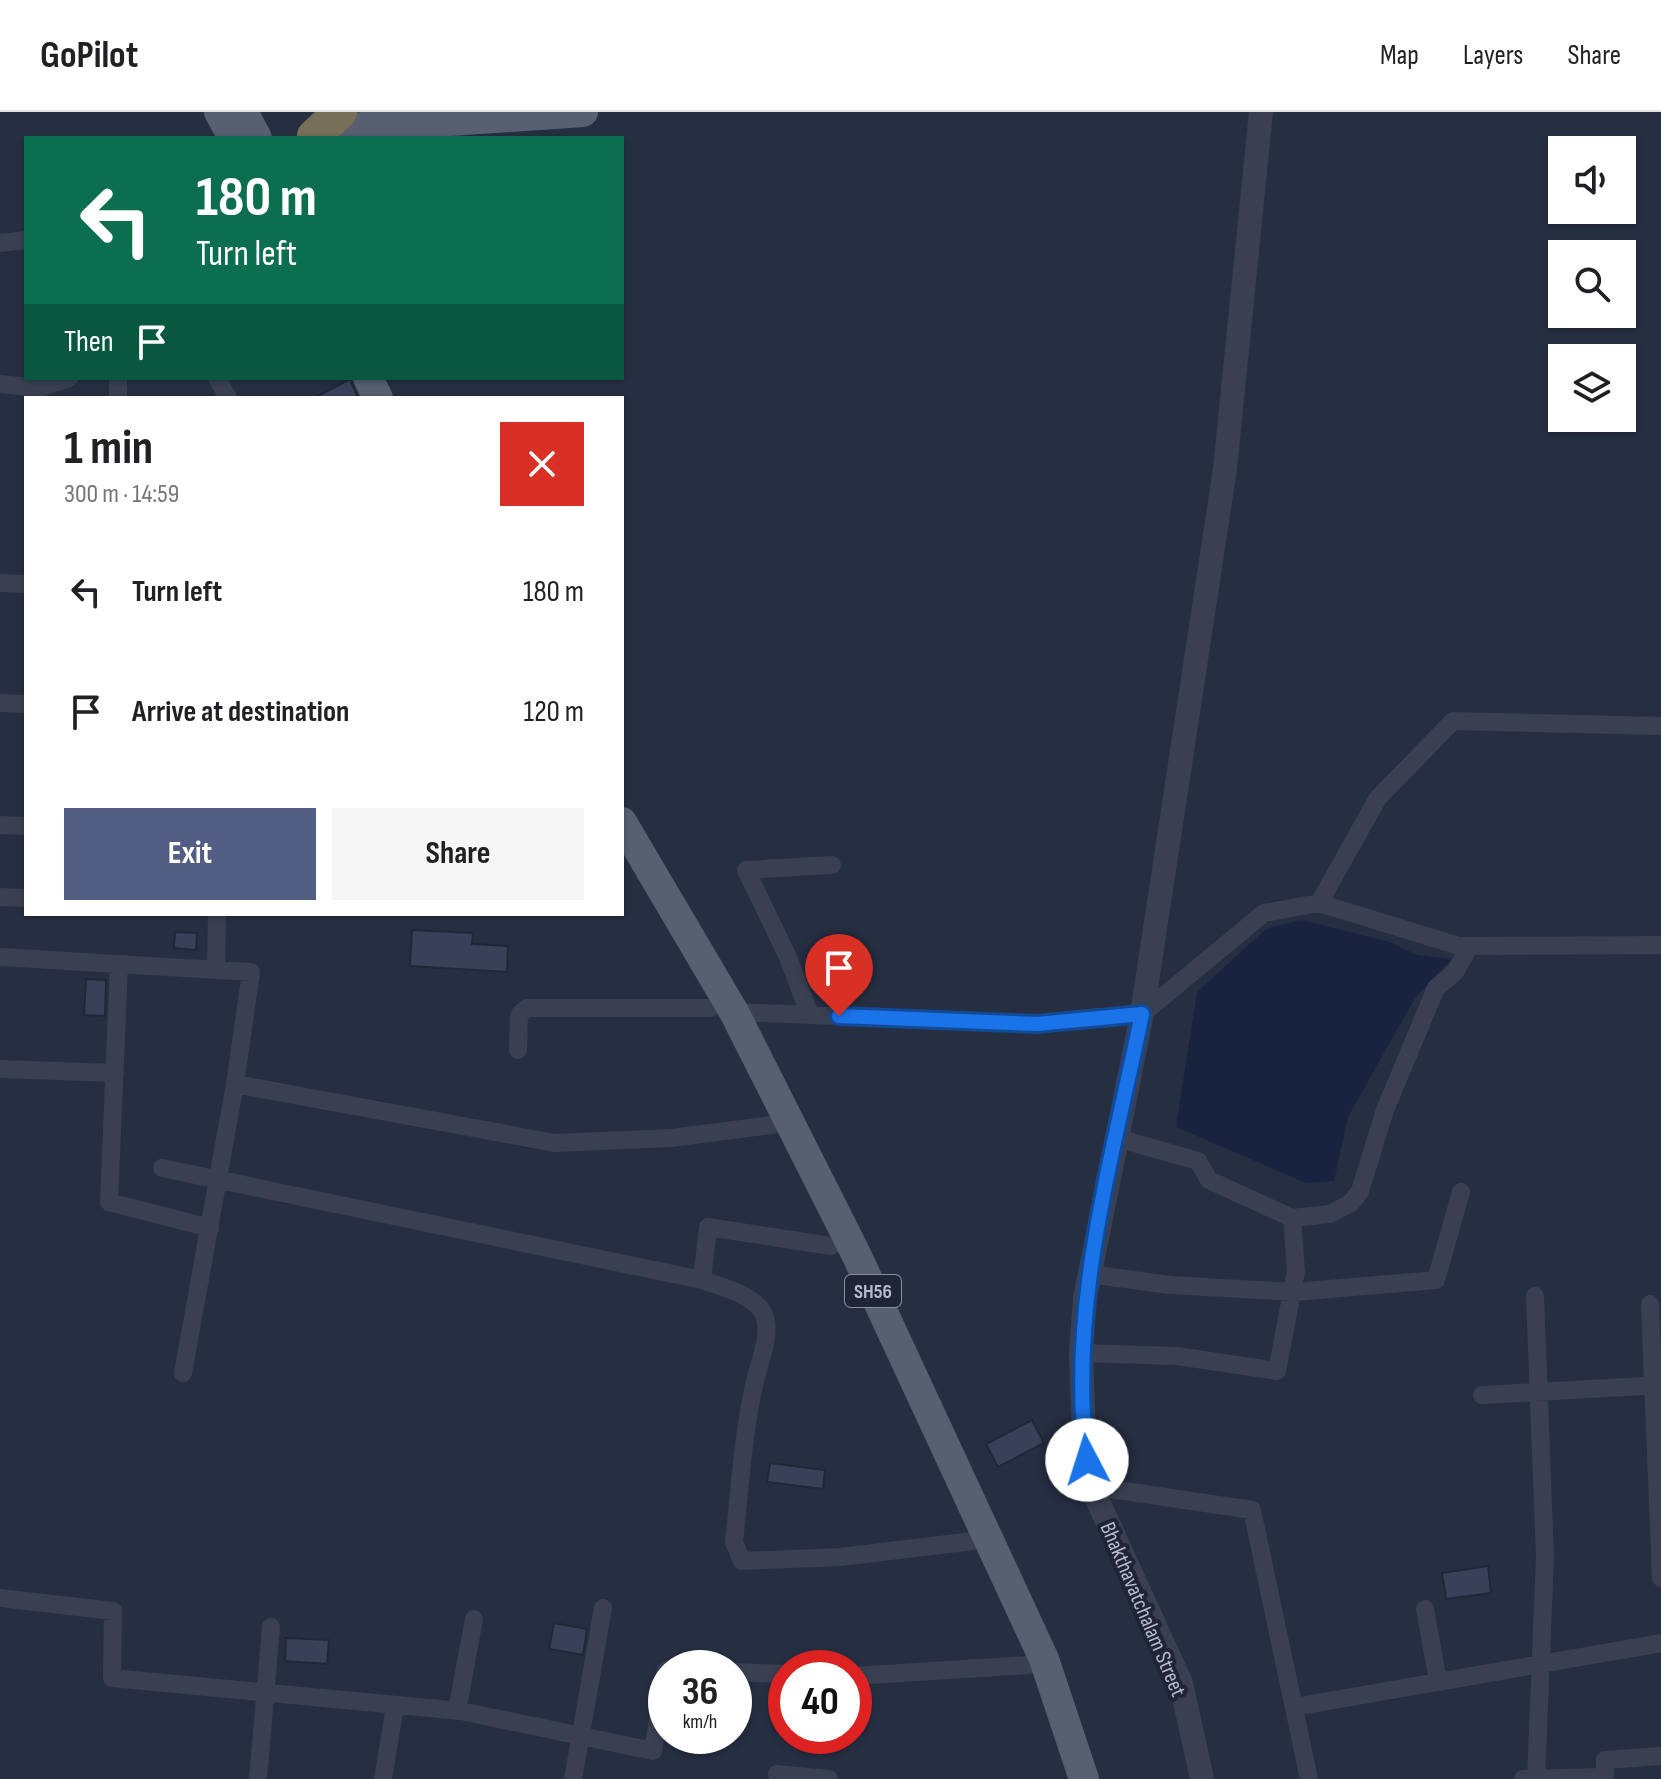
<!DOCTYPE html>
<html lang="en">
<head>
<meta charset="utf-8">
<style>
	:root { --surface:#fff; --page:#f6f6f6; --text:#202124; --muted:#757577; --line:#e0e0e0; --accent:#525e84 }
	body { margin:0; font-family:"Sofia Sans Condensed",sans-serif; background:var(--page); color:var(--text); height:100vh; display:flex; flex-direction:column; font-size:30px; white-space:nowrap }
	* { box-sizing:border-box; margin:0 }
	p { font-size:26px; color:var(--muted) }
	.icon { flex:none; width:44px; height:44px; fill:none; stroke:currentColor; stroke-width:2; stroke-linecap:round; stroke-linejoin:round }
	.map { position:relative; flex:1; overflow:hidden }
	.drawer { position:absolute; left:24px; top:284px; width:600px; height:520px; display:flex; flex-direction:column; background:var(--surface); border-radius:0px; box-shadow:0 2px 6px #0004 }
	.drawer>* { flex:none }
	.top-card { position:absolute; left:24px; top:24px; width:600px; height:244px; border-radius:0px; box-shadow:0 2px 6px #0004; background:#0b6e4f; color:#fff; overflow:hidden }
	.buttons { position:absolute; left:1548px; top:24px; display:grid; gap:16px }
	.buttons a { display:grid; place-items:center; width:88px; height:88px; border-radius:0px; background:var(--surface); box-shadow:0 2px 6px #0004; font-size:40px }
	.speed { position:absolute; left:648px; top:1538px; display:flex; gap:16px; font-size:40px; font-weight:700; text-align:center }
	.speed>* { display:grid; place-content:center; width:104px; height:104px; border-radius:50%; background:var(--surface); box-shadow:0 2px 6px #0004; line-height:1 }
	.speed small { font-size:20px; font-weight:400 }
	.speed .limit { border:12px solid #d22; background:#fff; color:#111 }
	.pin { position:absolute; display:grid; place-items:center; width:68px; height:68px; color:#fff; margin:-82px -34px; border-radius:50% 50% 50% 0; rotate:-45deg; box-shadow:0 0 8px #0007 }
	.pin .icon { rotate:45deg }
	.me { position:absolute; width:88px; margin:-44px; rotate:355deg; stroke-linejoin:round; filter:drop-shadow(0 0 6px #0008) }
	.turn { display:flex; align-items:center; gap:28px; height:168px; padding:0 40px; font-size:36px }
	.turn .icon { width:104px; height:104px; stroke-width:2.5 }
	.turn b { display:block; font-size:56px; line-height:68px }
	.then { display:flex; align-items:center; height:76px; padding:0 40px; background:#0003; gap:16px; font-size:30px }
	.round { display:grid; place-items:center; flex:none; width:84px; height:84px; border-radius:0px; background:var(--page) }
	.headline { display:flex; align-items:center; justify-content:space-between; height:136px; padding:0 40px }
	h1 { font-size:48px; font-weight:700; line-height:60px }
	.action { display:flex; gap:16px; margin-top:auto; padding:16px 40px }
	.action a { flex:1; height:92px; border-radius:0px; background:var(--accent); color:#fff; font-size:32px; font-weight:700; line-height:92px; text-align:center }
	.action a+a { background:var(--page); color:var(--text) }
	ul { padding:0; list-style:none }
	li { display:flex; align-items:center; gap:24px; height:120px; padding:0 40px }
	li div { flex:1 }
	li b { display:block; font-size:30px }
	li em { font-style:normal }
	header { display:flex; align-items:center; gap:48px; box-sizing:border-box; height:112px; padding:0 40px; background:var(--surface); border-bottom:2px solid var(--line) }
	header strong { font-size:38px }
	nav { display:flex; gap:44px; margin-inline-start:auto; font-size:28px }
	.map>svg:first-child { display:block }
</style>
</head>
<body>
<header>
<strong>GoPilot</strong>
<nav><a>Map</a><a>Layers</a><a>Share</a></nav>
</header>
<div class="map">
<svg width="1661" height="1667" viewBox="0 0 1661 1667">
	<rect width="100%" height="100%" fill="#262e42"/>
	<path fill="#182340" d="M1301,808L1389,830L1417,843L1451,847L1415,886L1348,1005L1334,1069L1306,1071L1176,1015L1197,880L1266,817Z"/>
	<path fill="#384158" stroke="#212739" stroke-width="2" d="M350,267L358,286H314Z
		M412,818L473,821L472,832L508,834L507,860L410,854Z
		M175,820L197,821L196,838L174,836Z
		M86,867L106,868L105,904L84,903Z
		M1032,1308L1044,1331L998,1355L986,1332Z
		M770,1351L825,1358L823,1377L767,1370Z
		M1488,1454L1491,1481L1446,1487L1442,1461Z
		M554,1511L587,1517L583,1543L549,1537Z
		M286,1526L329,1528L327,1552L285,1549Z"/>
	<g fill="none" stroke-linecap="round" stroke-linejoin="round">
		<path stroke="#3a4051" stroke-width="18" d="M0,131L26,128
			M217,266L228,286
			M0,272L40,276L69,266
			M118,286V266
			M0,471L26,472
			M0,591L26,592
			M0,713L26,714
			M0,785L26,786
			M1319,791L1378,686L1453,609L1661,614
			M0,845L251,860L235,972L183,1261
			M119,852L109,1090L210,1116
			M216,858L217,802
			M734,900L1037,912L1142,902L1264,801L1319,791L1459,834L1661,833
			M810,903L787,843L746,758L832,753
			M518,938L519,903L527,896H711
			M0,957L115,961
			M235,972L555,1031L671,1026L772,1013L789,1005
			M1117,1026L1198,1049L1209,1068L1292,1106L1330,1102L1351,1091L1360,1079L1385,998L1436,876L1455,860L1470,834
			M162,1056L702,1168L708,1115L831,1134
			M1089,1162L1170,1173L1294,1180L1436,1168L1461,1080
			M702,1168C720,1175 750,1181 762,1199C773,1217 761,1246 756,1265C743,1318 740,1376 734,1430L742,1449L841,1445L973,1429
			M1535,1184L1545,1445L1536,1667
			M1650,1192L1661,1466
			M1081,1241L1177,1244L1277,1259L1296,1159L1292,1106
			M1482,1283L1661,1273
			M1091,1374L1252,1398L1309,1667
			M0,1486L113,1499L112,1566L461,1599L653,1639L666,1558
			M1425,1497L1438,1569
			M734,1560L786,1562
			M854,1564L1028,1553
			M1294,1595L1661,1531
			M457,1599L474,1507
			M777,1662L829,1667
			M258,1667L271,1515
			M383,1667L395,1594
			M573,1667L603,1496
			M1523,1667L1605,1665V1648L1661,1644"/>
		<path stroke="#3a4051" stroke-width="24" d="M1202,1667L1181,1571L1091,1374L1084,1323L1081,1241L1085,1186L1142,902L1225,357L1261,0"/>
		<path stroke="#585f71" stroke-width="30" d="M219,0L233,26
			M243,0L257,26
			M312,25L334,17L583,0
			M368,266L378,286
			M622,710L734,900L856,1142L1044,1547L1084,1667"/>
		<path stroke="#776f57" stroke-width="34" d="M314,24L340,0"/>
	</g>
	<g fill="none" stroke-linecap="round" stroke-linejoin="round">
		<defs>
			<path id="route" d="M839,904L1037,912L1142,902C1112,1048 1067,1198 1087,1348"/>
		</defs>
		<use href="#route" stroke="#114b97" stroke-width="20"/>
		<use href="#route" stroke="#1a73e8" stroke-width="14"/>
	</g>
	<g text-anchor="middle" stroke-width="8" stroke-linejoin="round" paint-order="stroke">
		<rect fill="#1f2537" stroke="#898f9f" stroke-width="2" x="845" y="1163" width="56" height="32" rx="6"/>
		<g font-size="20" font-weight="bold" fill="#b7bccb">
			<text x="873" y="1186">SH56</text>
		</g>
		<g font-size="22" fill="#b7bccb" stroke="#1f2537">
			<text transform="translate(1144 1497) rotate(67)" y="8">Bhakthavatchalam Street</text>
		</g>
	</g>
</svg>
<div class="buttons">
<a><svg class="icon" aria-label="sound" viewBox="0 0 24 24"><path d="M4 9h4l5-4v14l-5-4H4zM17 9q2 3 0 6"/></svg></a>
<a><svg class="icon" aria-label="search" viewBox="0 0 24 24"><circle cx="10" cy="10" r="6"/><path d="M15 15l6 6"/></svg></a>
<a><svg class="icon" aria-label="layers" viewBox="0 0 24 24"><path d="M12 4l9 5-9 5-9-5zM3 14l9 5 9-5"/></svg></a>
</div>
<div class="speed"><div>36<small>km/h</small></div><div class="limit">40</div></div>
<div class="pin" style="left:839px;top:904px;background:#d93025"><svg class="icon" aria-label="arrive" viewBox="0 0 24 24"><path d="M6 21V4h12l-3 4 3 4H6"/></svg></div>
<svg class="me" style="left:1087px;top:1348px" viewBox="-20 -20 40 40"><circle r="19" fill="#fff"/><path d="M0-13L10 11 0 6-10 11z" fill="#1a73e8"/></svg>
<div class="top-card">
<div class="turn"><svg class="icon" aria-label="left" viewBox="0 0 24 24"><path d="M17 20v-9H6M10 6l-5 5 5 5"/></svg><div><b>180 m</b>Turn left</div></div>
<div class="then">Then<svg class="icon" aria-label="arrive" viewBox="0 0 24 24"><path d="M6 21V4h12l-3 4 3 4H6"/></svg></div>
</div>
<section class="drawer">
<div class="headline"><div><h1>1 min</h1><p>300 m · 14:59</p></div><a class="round" style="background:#d93025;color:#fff"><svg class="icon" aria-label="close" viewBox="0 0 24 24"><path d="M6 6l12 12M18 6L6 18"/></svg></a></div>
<ul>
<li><svg class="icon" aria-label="left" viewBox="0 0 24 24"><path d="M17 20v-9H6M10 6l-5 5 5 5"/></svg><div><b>Turn left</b></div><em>180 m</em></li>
<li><svg class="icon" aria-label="arrive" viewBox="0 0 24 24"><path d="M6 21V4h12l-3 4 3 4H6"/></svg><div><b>Arrive at destination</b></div><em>120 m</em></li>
</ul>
<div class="action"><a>Exit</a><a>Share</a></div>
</section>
</div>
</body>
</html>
